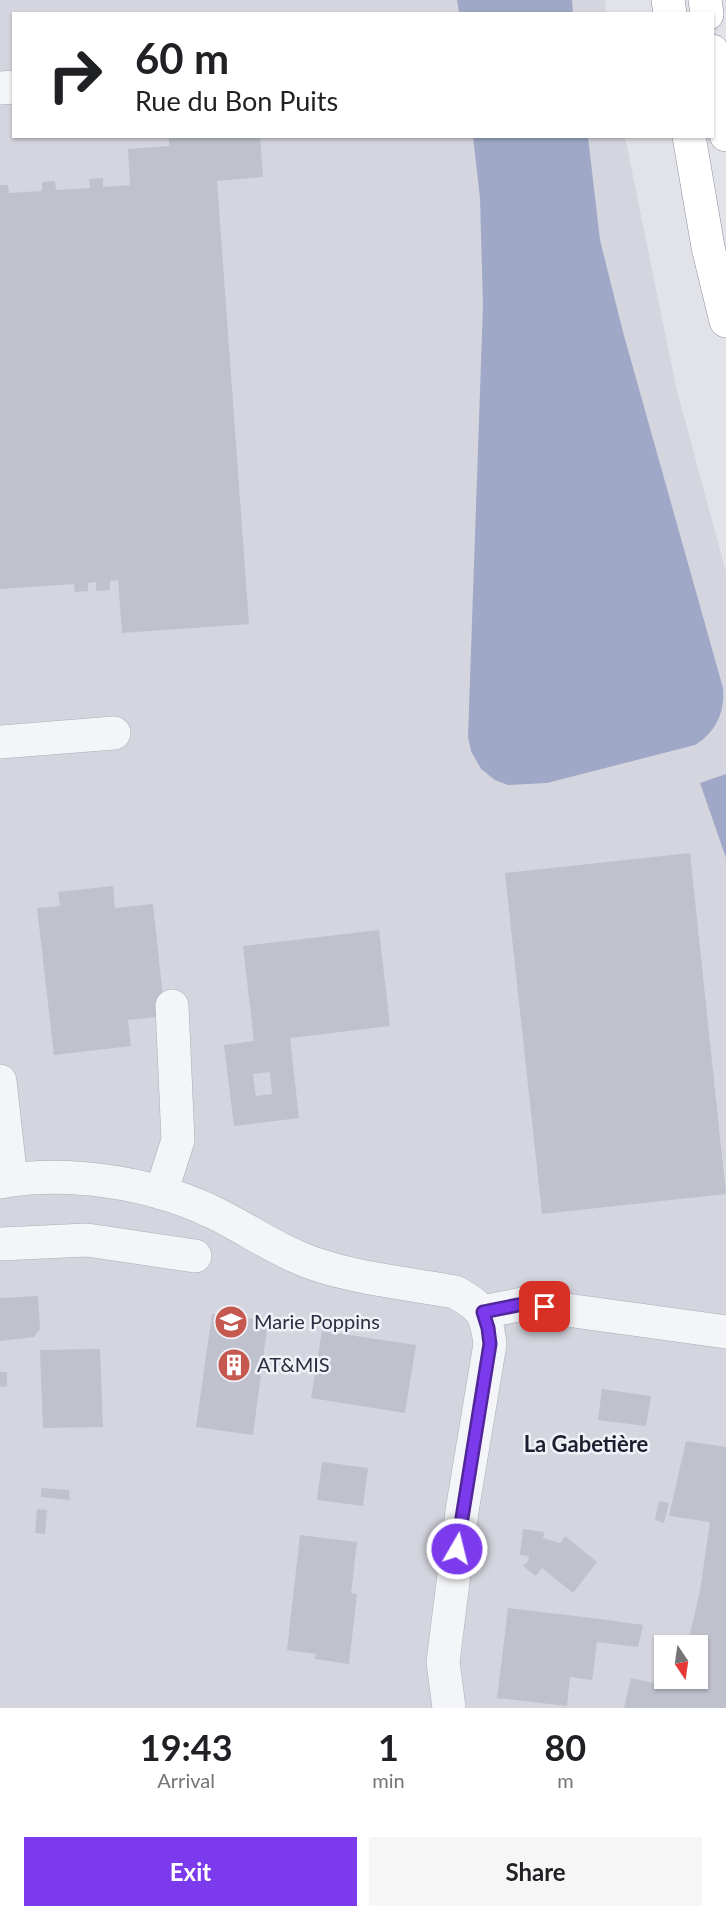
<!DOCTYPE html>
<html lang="en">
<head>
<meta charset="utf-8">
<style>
	:root { --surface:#fff; --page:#f6f6f6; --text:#202124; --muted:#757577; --accent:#7c3aed }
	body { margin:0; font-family:Lato,sans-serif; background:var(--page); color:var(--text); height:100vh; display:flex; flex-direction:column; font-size:22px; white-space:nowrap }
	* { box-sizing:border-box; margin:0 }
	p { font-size:20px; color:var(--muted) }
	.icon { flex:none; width:33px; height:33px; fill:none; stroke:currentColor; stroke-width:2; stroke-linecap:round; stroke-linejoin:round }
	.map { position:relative; height:1708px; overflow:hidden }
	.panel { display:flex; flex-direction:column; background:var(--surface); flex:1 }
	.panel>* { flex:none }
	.banner { position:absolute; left:12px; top:12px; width:702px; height:126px; border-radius:0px; box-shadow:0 2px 4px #0004; background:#fff; color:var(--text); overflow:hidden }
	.needle { width:39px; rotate:167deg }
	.controls { position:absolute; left:654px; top:1635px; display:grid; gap:12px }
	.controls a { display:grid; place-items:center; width:54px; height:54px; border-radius:0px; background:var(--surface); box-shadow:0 2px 4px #0004; font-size:30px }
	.pin { position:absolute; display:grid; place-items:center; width:51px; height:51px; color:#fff; margin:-26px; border-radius:12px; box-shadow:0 3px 9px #0006 }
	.me { position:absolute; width:66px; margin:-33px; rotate:8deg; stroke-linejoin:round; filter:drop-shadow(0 0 4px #0008) }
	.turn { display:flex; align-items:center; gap:21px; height:126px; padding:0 24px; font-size:27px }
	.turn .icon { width:78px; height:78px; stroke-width:2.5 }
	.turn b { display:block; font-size:42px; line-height:51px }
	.eta { display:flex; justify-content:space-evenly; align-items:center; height:102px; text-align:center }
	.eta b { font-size:36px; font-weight:700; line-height:42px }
	.cta { display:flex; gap:12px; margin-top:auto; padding:12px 24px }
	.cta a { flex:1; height:69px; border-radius:0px; background:var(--accent); color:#fff; font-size:24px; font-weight:700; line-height:69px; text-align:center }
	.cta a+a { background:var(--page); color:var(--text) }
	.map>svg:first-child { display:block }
</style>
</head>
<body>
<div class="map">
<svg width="726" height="1708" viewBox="0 0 726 1708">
	<rect width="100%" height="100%" fill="#e2e3e9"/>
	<path fill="#d4d5de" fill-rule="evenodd" d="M0,0H605L606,13L14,14V136L625,137L676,387L726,572V1708H0ZM664,1646H698V1678H664Z"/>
	<path fill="#9fa9c7" d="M457,0H572L573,13H459Z
		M473,137H588L600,240L623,332L723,688C725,712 716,732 695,745L547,783L508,785L495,780L481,769L471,751L468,737L483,305L480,198Z
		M726,774V858L700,783Z"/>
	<path fill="#bfc1cc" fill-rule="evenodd" d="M169,136H260L263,177L217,181L249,624L122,633L118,580L110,581V590L96,591V582L88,583V591L75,592L74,584L0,589V185H8L9,193L42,191V182L55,181L56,190L90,188L89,179L103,178V187L130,185L128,149L169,146Z
		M690,853L726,1194L542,1214L505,873Z
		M113,886L115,908L153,904L165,1016L128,1020L131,1046L54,1055L37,908L60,906L58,892Z
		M379,930L390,1026L290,1038L299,1118L234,1126L224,1045L254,1041L243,946ZM270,1072L272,1094L256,1096L253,1074Z
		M38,1296L40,1329L34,1337L0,1341V1298Z
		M212,1314L268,1321L253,1435L196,1427Z
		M322,1331L416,1345L405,1413L311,1398Z
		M100,1349L103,1427L43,1428L40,1350Z
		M0,1372H7V1386L0,1387Z
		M602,1389L651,1396L646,1426L598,1420Z
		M686,1441L726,1447V1708H624L631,1678L677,1688L679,1678H698V1646H687L700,1591L710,1522L669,1516Z
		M322,1462L368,1468L363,1506L317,1500Z
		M41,1488L69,1490L70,1500L41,1497Z
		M659,1501L669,1503L664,1523L655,1520Z
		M37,1509L47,1510L45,1534L35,1533Z
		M523,1529L544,1532L543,1538L560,1543L565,1536L597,1562L573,1593L542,1568L536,1576L523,1566L528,1561L529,1556L520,1555Z
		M300,1535L357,1542L351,1593L357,1594L349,1664L315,1659L316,1654L287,1650Z
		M508,1608L600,1619L643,1625L638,1647L597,1642L592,1680L570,1677L567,1706L497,1698Z"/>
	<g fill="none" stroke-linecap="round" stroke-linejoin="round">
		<defs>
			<path id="minor" d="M0,88L14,87
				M0,742L114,733
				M0,1081L11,1180
				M0,1182C66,1170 149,1182 210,1211C239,1224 265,1243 295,1256C340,1277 405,1283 455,1292C482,1307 486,1313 490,1344L462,1511L443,1662L449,1708
				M161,1193L178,1140L172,1006
				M0,1244L87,1240L195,1256
				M483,1312L523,1304L726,1332"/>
			<path id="highway" d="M668,0L670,14
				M705,0L707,14
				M712,51L726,135
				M689,136L708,247L726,321"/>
		</defs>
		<use href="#minor" stroke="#abadb6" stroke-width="34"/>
		<use href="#highway" stroke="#8a8d9f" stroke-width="34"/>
		<use href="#minor" stroke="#f4f5f8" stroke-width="33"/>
		<use href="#highway" stroke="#fff" stroke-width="33"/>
	</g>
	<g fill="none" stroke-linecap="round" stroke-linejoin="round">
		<defs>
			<path id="route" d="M457,1549L490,1344L488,1328L483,1312L523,1304L545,1307"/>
		</defs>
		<use href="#route" stroke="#51269a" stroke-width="15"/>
		<use href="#route" stroke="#7c3aed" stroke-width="10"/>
	</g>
	<defs>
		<symbol id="school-disc" viewBox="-11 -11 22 22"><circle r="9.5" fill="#c6594f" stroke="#f1f2f7"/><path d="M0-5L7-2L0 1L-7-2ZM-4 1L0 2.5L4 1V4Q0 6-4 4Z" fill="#fff"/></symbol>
		<symbol id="building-disc" viewBox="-11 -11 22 22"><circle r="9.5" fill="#c6594f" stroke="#f1f2f7"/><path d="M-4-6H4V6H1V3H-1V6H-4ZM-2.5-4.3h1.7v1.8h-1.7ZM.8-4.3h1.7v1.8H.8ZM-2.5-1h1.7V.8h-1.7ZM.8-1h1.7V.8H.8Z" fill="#fff"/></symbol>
	</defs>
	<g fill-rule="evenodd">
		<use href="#school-disc" x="212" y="1303" width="38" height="38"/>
		<use href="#building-disc" x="215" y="1346" width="38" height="38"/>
	</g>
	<g text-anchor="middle" stroke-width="5" stroke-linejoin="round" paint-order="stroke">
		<g font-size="20" fill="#2b2e40" stroke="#f1f2f7" text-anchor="start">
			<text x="254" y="1329">Marie Poppins</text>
			<text x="257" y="1372">AT&amp;MIS</text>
		</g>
		<g font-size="22" font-weight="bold" fill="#1d1f31" stroke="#f1f2f7">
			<text x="586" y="1452">La Gabetière</text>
		</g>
	</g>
</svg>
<div class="controls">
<a><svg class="needle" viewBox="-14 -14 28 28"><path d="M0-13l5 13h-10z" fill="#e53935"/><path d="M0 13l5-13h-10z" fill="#757577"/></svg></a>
</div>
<div class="pin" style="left:545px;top:1307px;background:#d93025"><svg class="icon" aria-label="arrive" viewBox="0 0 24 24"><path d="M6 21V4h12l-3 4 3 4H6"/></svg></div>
<svg class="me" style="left:457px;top:1549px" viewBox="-20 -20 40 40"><circle r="17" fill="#7c3aed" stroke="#fff" stroke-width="3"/><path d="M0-11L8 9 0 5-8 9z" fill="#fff"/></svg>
<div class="banner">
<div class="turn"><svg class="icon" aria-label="right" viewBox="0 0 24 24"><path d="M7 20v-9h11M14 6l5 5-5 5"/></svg><div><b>60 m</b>Rue du Bon Puits</div></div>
</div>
</div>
<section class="panel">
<div class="eta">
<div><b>19:43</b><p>Arrival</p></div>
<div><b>1</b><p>min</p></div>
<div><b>80</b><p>m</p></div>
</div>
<div class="cta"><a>Exit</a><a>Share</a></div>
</section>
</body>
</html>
